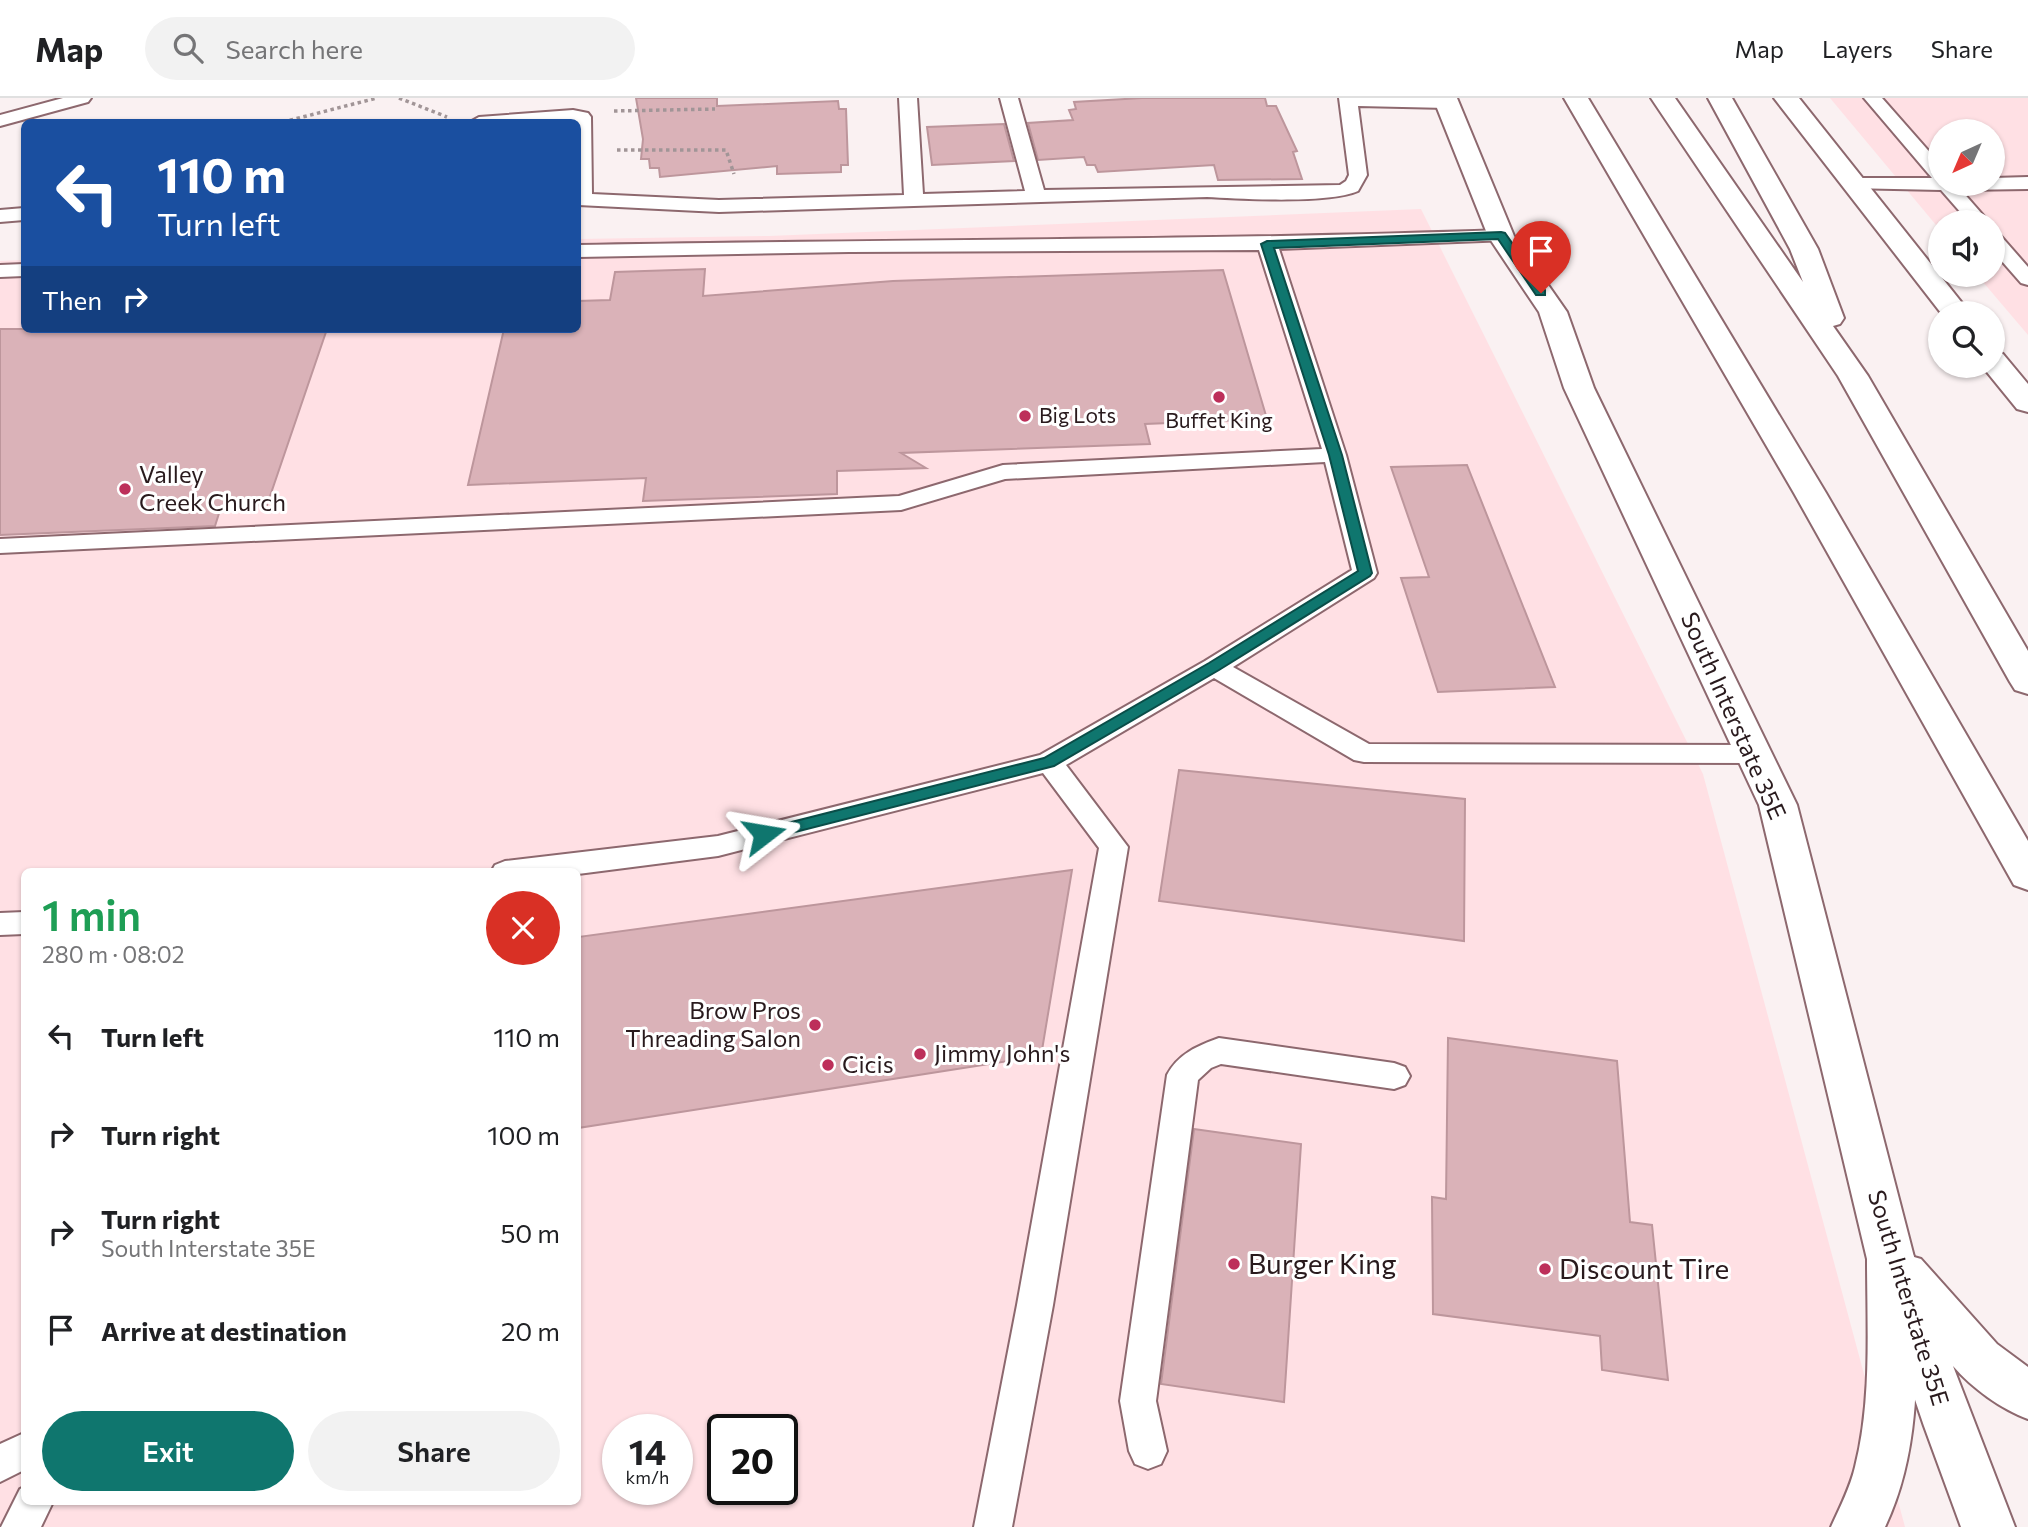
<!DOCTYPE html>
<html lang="en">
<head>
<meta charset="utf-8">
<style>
	:root { --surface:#fff; --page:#f2f2f2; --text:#202124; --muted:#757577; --line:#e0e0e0; --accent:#0f766e }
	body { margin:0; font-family:Commissioner,sans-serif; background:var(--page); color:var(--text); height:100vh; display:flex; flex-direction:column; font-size:26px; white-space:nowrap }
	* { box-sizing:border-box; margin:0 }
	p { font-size:23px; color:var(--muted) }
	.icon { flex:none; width:38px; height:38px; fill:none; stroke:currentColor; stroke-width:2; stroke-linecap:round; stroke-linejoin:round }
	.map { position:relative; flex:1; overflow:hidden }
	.sheet { position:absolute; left:21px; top:770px; width:560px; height:637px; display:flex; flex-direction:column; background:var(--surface); border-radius:10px; box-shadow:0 2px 5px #0004 }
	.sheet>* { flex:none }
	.banner { position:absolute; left:21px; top:21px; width:560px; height:214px; border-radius:10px; box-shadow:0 2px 5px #0004; background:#1a4fa0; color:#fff; overflow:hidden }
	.needle { width:46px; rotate:224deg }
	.controls { position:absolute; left:1928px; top:21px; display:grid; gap:14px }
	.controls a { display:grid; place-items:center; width:77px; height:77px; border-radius:50%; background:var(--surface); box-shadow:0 2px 5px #0004; font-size:35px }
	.speed { position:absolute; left:602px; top:1316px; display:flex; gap:14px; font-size:35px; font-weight:700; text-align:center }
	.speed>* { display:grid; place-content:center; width:91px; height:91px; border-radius:50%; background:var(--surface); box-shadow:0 2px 5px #0004; line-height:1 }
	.speed small { font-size:18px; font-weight:400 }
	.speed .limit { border:4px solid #111; border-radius:10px; background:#fff; color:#111 }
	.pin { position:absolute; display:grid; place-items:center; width:60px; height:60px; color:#fff; margin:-72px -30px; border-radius:50% 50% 50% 0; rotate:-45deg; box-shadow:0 0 7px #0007 }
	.pin .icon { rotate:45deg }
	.me { position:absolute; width:77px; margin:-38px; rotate:76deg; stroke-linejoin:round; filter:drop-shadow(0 0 5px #0008) }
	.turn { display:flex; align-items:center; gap:24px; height:147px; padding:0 21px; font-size:32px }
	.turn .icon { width:91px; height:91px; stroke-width:2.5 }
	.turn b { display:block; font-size:49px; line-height:60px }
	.then { display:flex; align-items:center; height:66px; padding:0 21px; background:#0003; gap:14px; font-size:26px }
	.round { display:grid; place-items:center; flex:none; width:74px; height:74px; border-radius:37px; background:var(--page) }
	.overview { display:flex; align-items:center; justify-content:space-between; height:119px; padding:0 21px }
	h1 { font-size:42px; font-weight:600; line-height:52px; color:#1e9e55 }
	.action { display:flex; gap:14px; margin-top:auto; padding:14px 21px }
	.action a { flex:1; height:80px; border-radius:42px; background:var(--accent); color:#fff; font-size:28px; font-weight:600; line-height:80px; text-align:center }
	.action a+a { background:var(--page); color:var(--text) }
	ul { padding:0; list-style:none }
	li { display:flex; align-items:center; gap:21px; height:98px; padding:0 21px }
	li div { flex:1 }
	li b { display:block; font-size:26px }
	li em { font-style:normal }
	header { display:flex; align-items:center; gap:42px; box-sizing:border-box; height:98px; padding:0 35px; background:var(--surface); border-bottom:2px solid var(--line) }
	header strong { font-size:33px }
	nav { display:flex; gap:38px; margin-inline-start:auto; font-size:24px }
	.search { width:490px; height:63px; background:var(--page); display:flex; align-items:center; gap:18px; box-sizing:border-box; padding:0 24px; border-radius:38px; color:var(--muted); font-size:26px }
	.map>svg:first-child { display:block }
</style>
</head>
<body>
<header>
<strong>Map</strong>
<div class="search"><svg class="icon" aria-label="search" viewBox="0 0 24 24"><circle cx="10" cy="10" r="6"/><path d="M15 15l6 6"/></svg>Search here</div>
<nav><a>Map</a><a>Layers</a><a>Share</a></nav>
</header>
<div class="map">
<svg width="2028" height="1429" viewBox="0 0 2028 1429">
	<rect width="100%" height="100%" fill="#faf1f2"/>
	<path fill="#ffe0e4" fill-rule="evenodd" d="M1830,0H2028V237L1977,177H1993V124H1941V133ZM1941,33H1993V86H1941Z
		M1421,111L1703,676L1905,1429H0V163L24,162V231H578V141L769,138ZM24,774H578V1404H24ZM618,1332H677V1391H618ZM723,1332H782V1391H723Z"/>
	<path fill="#dab2b8" stroke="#bd969c" stroke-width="2" d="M636,0H717V8L838,3L839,11H846L848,67H841V74L777,76V68L660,79L659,70H650L649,61H641L643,41Z
		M1142,0H1265L1267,8H1276L1297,53L1293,54L1302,81L1218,82L1214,67L1098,74L1095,67H1087L1084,59L1038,62L1028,25L1073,22L1069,12L1076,11L1074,4Z
		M1004,26L1014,63L932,67L927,29Z
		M705,171L703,198L893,183L1223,172L1267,321L1145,326L1150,346L901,355L926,370L837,373V396L643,403L646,380L468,387L504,231H578V203L610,202L615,174Z
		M0,231H327L267,407L221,409L215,428L0,437Z
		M1467,367L1555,589L1438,594L1401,480L1429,479L1391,369Z
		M1179,672L1465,701L1464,843L1159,803Z
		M1072,772L1041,958L578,1030V839Z
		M1448,940L1617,963L1630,1124L1652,1127L1668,1282L1602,1272L1600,1238L1433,1216L1432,1099L1446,1101Z
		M1194,1031L1301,1046L1284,1304L1161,1286Z"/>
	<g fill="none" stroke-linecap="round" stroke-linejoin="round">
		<defs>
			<path id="lane" d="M63,0H91L88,4L0,28V17Z
				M899,0H917L923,96L1025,93L1000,0H1018L1044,92L1340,87L1346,83L1349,77L1339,0H1448L1456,5L1447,10L1358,8L1367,77L1358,93C1329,106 1241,101 1207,99L719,114L578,107V24L573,22L470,24L479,19L573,12L588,15L591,19L592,96L719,102L904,97Z
				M1864,0H1882L1941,67V86H1993V80L2028,79V91L1961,92L1989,124H1969L1941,92L1847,90L1845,86L1854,80H1932Z
				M24,110V122L0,124V112Z
				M1501,132L1511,138L1508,142L1279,151L1346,357L1377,475L1374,480L1233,569L1369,646L1754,647L1764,649L1768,656L1764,663L1754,665L1364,664L1354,662L1214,580L1066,667L1128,749L1053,1207L1012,1429H974L1017,1207L1099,750L1043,675L718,758L578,776L491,774L495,767L505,763L718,738L1040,657L1205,563L1352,472L1325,364L1005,381L901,412L0,455V441L899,398L1003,367L1322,351L1259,152L849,154L578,159V147C886,141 1193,143 1501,132Z
				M1993,135L2000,137L2028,169V187L2021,185L1993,153Z
				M24,166V178L0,179V167Z
				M24,814V836L0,837V815Z
				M1219,940L1394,965L1405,969L1410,978L1405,987L1394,991L1221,966L1211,970L1198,982L1156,1303L1167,1353L1161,1366L1148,1371L1135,1366L1129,1353L1120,1303L1167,977C1178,956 1197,948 1219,940Z
				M24,1335V1372L0,1384V1346Z
				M24,1389V1404H53L41,1429H1L20,1391Z"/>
			<path id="secondary" d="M1433,0H1457L1514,138L1567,214L1594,290L1797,707L1914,1159L1921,1161L1997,1246L2028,1269V1321C2001,1311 1972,1290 1953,1268L2015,1429H1961L1924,1328L1867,1161L1759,707L1564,290L1539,214L1488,138Z
				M1774,0H1799L1970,215H1941Z
				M1993,253L2003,256L2028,286V314L2017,311L1982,268H1993Z"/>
			<path id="highway" d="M1564,0H1588L1826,395L2028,743V792L2014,787L1794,395Z
				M1651,0H1675L1803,184L1790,151L1708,0H1732L1818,151L1844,220L1840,226L1833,228L1868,278L2028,553V596L2015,592L2010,584L1838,278Z
				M1891,1140L1908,1146L1915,1161C1916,1251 1925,1345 1885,1429H1831C1840,1409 1850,1390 1855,1369C1872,1302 1867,1230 1867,1161L1874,1146Z"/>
		</defs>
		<use href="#lane" stroke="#8d686e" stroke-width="4"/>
		<use href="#secondary" stroke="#8d686e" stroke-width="4"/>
		<use href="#highway" stroke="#8d686e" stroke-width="4"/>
		<path stroke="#a19597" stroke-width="3.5" stroke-dasharray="3.5 3.5" stroke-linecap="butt" d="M399,0L447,19
			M614,13L715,11
			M283,24L377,0
			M617,52H726L734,76"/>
		<use href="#lane" fill="#fff" fill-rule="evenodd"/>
		<use href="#secondary" fill="#fff" fill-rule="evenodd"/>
		<use href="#highway" fill="#fff" fill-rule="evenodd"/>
	</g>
	<path fill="#0f766e" stroke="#0a4d48" stroke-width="2" d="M1501,134L1505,135L1545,192V197H1536L1498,141L1274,150L1342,357L1372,475L1370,478L1219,572L1054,668L764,742L758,740L756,736L764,731L1044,660L1209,565L1358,473L1329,357L1261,146L1267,143Z"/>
	<g fill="#bd2f5a" stroke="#fff" stroke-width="2.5">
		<circle cx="1219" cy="299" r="7"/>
		<circle cx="1025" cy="318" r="7"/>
		<circle cx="125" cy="391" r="7"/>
		<circle cx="815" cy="927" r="7"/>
		<circle cx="920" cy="956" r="7"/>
		<circle cx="828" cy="967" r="7"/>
		<circle cx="1234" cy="1166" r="7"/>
		<circle cx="1545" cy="1171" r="7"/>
	</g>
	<g text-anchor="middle" stroke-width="6" stroke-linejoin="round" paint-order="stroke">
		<g font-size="21" fill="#291a1d" stroke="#fff" text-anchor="start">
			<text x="1039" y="325">Big Lots</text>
			<text x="1219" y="330" text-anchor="middle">Buffet King</text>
		</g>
		<g font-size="24" fill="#291a1d" stroke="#fff" text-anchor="start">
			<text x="139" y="385">Valley<tspan x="139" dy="28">Creek Church</tspan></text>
			<text x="801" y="921" text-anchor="end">Brow Pros<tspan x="801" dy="28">Threading Salon</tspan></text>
			<text x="934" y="964">Jimmy John's</text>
			<text x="842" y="975">Cicis</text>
		</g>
		<g font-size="24" fill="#291a1d" stroke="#fff">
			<text transform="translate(1733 618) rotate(66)" y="8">South Interstate 35E</text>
			<text transform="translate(1908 1200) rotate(73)" y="8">South Interstate 35E</text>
		</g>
		<g font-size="28" fill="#291a1d" stroke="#fff" text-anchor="start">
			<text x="1248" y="1176">Burger King</text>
			<text x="1559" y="1181">Discount Tire</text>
		</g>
	</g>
</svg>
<div class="controls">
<a><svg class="needle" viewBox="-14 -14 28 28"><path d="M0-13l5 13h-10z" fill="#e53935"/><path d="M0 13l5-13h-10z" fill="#757577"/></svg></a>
<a><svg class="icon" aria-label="sound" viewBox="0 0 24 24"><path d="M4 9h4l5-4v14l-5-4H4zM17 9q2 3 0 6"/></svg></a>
<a><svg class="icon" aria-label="search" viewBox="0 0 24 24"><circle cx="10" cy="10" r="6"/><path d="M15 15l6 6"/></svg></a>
</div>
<div class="speed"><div>14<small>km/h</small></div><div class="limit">20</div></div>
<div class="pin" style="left:1541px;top:195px;background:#d93025"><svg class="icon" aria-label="arrive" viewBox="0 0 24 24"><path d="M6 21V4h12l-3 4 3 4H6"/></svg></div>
<svg class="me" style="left:764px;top:736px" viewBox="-20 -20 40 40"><path d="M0-17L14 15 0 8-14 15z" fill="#0f766e" stroke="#fff" stroke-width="4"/></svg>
<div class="banner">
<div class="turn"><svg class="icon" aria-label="left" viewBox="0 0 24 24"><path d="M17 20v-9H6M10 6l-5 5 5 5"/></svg><div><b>110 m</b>Turn left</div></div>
<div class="then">Then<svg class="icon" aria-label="right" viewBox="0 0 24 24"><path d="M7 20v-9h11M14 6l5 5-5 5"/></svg></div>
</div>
<section class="sheet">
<div class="overview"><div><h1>1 min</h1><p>280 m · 08:02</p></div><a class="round" style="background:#d93025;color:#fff"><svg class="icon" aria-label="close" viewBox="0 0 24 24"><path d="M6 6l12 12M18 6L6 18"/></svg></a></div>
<ul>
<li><svg class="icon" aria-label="left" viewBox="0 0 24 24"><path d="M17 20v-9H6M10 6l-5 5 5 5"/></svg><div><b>Turn left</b></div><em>110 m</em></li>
<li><svg class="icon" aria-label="right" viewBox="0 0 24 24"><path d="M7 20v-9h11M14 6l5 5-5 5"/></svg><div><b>Turn right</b></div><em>100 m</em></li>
<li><svg class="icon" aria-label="right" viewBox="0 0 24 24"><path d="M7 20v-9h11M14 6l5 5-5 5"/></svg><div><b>Turn right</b><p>South Interstate 35E</p></div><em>50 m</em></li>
<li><svg class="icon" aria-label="arrive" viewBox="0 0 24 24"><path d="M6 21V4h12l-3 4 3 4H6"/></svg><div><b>Arrive at destination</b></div><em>20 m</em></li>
</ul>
<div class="action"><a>Exit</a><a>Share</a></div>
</section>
</div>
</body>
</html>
